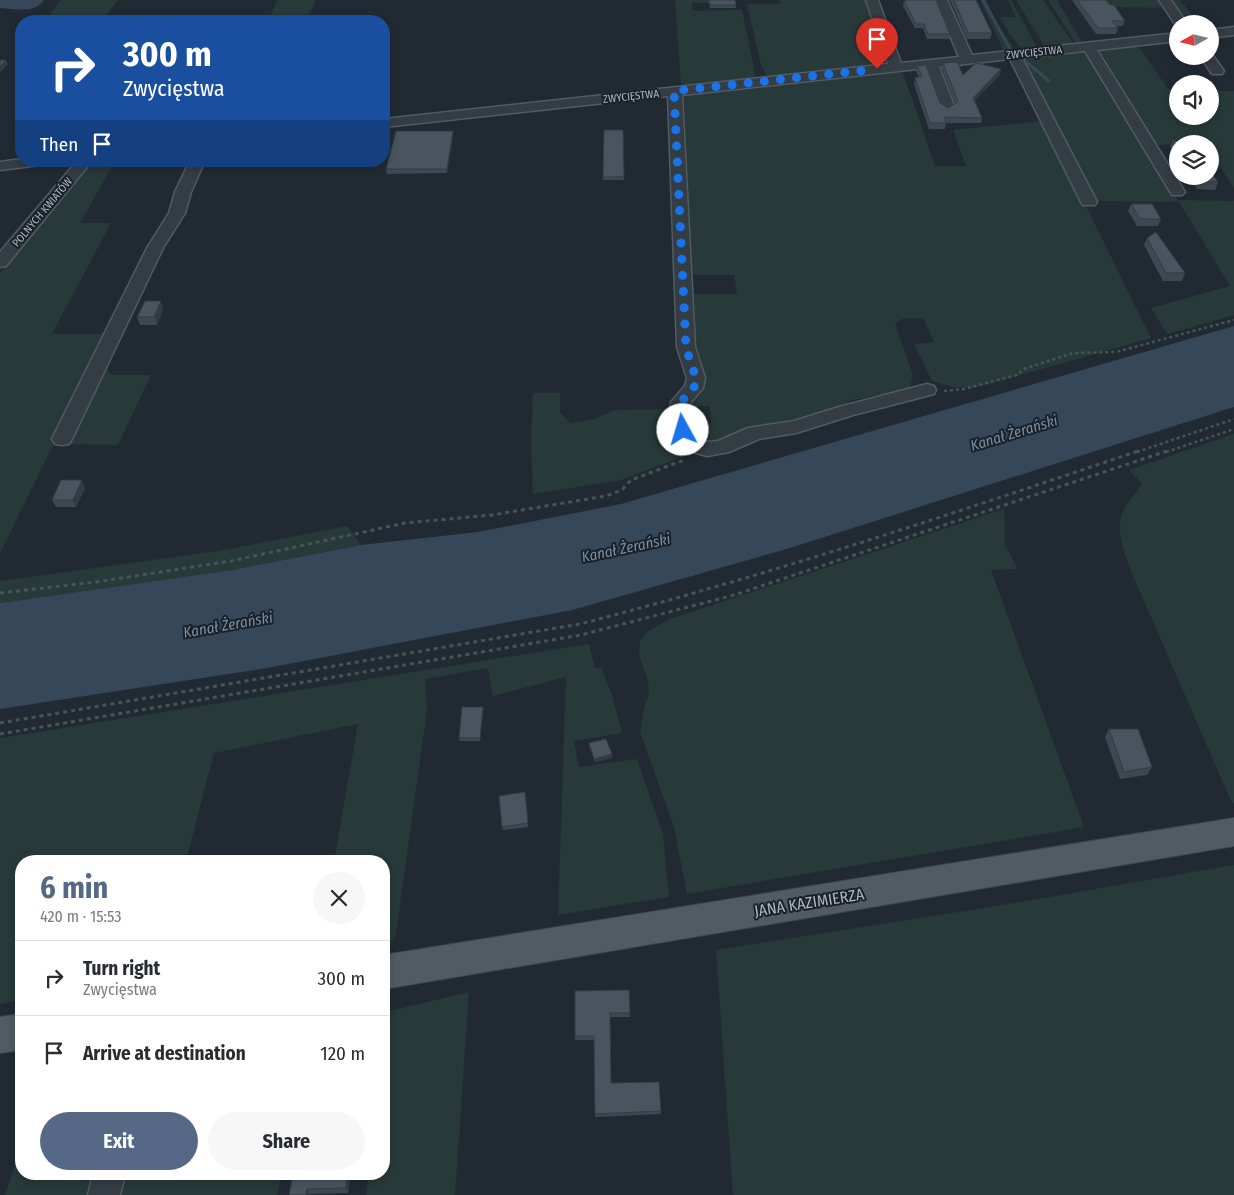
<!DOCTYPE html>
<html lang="en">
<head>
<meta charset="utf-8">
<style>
	:root { --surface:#fff; --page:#f7f7f7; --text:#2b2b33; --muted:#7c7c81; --line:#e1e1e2; --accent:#556986 }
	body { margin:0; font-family:"Fira Sans Condensed",sans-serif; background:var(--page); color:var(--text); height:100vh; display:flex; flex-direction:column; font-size:19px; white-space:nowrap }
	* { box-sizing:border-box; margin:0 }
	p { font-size:16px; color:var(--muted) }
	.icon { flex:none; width:28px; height:28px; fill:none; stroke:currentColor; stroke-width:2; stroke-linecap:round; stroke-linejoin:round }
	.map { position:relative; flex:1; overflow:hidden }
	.panel { position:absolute; left:15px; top:855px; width:375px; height:325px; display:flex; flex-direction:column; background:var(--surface); border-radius:20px; box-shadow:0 2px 8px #0003 }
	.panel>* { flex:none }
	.top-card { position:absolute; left:15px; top:15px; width:375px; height:152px; border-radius:20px; box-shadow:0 2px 8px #0003; background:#1a4fa0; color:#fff; overflow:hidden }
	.needle { width:32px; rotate:262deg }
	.buttons { position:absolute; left:1169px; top:15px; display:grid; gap:10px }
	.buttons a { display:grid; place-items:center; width:50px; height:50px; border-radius:50%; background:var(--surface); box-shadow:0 2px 8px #0003; font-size:25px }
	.pin { position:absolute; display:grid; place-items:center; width:42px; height:42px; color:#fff; margin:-51px -21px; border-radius:50% 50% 50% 0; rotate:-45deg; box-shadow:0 0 5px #0007 }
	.pin .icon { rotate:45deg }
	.me { position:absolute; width:55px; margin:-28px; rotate:354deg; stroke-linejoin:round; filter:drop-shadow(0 0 4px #0008) }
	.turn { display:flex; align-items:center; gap:18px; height:105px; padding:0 25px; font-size:22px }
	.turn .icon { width:65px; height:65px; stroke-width:2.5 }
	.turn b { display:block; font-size:35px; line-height:42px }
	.then { display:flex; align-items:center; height:48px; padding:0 25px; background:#0003; gap:10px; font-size:19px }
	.round { display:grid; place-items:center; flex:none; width:52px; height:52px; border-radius:26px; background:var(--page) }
	.overview { display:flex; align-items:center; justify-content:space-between; height:85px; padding:0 25px }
	h1 { font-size:30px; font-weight:700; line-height:38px; color:var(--accent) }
	.action { display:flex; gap:10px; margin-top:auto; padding:10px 25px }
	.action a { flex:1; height:58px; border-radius:30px; background:var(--accent); color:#fff; font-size:20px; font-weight:700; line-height:58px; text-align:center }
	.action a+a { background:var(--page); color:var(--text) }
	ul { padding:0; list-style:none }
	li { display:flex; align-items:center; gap:15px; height:75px; padding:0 25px; border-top:1px solid var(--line) }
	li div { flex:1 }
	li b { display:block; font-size:19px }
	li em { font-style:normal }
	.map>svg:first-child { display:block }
</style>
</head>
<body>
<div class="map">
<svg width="1234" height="1195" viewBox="0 0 1234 1195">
	<rect width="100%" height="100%" fill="#212a33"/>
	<path fill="#273938" d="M61,0H118L102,21H45Z
		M277,0H316L306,21H268Z
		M675,0H708L709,3H692L693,11L742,10L756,78L681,86Z
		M780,0H866L888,64L768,77L761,65L747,4H781Z
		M980,0H986L998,25L1016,51L1007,52L1003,49Z
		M1008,0H1011L1038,49L1023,50L1010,35L1000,17H1016Z
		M1016,0H1043L1073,43H1071L1072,45L1048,48L1043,44Z
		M1048,0H1057L1083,44L1075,42Z
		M1107,0H1162L1167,8L1111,7Z
		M1167,0H1180L1199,24H1187Z
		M1138,46L1169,90L1177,91L1178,116H1210V91H1234V188L1210,152V144L1156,145L1099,50Z
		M1088,51L1178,200L1234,201V315L1167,334L1151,308L1230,286L1179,202L1097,201L1022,58Z
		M902,70L935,166H966L953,130L1044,121L1151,338L974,388L953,387L932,381L914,344L934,342L923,318L902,319L895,324L913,375L910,388L849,401L828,414L711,445L698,442L687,425L711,423L710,406L686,407L696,351L691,294H737L734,275H691L684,96Z
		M115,161L80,223H111L52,334H108L0,553V273L92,163Z
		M107,369L112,375H151L118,445L68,444Z
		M533,393H560V413L571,423L594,419L615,410L675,409L700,450L621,480L533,494L531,444Z
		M1234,434V803H1232L1130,569C1124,552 1116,532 1122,514C1126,503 1136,494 1142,484L1129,470Z
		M1004,509L1005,545L1018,569L991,570L1084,827L687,894L674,827L640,732L645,704L649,695L648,681L639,655L640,641L647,632L670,619Z
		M348,526L361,545L232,570L0,603V581L218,551Z
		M589,644L595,668L601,667L612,695L622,733L574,741L579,767L637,759L663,834L669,897L558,915L566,677L493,696L488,668L425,679L427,710L395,940L384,942V861H334L358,724L214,753L186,861H21V1000L0,1004V738Z
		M1234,865V1195H733L716,950L1009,904Z
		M469,992L455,1195H366L369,1174H384V1059L390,1011Z
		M21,1146V1174H102L96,1195H5Z
		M120,1174H281L277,1195H115Z"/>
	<path fill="#364759" d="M0,0H44C33,14 17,9 0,8Z
		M1234,326V407L790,548L572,610L267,668L0,709V603L232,570L361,545L478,532L621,504Z"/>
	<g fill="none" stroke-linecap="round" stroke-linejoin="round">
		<path stroke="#364759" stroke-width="3" d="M983,0L1010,49
			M1024,60L1049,81"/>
		<defs>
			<path id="minor" d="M866,0H878L901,63L959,57L935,0H947L972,55L1178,33V41L1097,50L1185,192L1182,195H1172L1085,51L1022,58L1097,202L1095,205H1083L1081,202L1010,59L939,67L955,108L948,112L941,108L926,68L682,95L695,347L705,378L703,388L690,403V415L697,438L707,442L718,441L748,428L794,421L839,407L927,384L934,386L936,390L934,394L853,415L796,433L759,439L729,452L707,456L689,451L681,446L670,415L671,402L685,386L687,378L677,347L668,96L384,127V119L888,64Z
				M1159,0H1171L1187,24H1178L1177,27Z
				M1234,27V35L1210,38V30Z
				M1211,53L1224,71L1222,74H1212L1200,56H1210Z
				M21,159V161H47L45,164L40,165L0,170V162Z
				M77,161H92L6,266L0,267V252Z
				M190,161H205L191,192L185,213L163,248L72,439L69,444L62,445L55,444L52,439L147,248L169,213L175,192Z
				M93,1174H125L120,1195H88Z"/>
			<path id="major" d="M1234,818V846L384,989V955Z
				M21,1014V1050L0,1053V1017Z"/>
		</defs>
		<use href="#minor" stroke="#525a62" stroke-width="3"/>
		<use href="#major" stroke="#3e454e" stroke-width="2"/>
		<path stroke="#445556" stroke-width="2.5" stroke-dasharray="3 3" stroke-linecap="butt" d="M944,391L964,389L1017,375L1024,369L1073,353L1116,352L1234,320
			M1137,452L1234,419
			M1166,452L1234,429"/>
		<path stroke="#445556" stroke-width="3" stroke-dasharray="4 4" stroke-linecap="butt" d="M0,593L96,582L231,561L405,523L492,515L606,496L622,490L631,480L684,460
			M0,723L580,624C770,575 955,513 1141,450
			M0,734L581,635L734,595L1170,450"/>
		<use href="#minor" fill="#343c44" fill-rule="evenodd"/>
		<use href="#major" fill="#525b64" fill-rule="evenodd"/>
	</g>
	<path fill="#3f4852" d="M708,0H735L736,5V8H710Z
		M906,0L950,34L949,39H927L923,28H915L903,6L904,1H906Z
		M950,0H976L992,33L990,39H967Z
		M1072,0H1106L1110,5L1125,21L1123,26H1116L1118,28L1116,34H1096Z
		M943,63L963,75H1000L975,100L982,118L981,123H946L945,129H929L914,84L915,78L919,77L916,71L917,66L940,103L948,108L955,104L942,69Z
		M604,130H623L624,180H603Z
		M453,135L447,173L387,174L386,169Z
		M1173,140L1178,144V159L1170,147Z
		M1189,176H1210L1218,182L1215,190L1197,189Z
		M1131,204L1161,219L1158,226H1137L1128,211Z
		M1147,238L1185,273L1182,281H1163L1144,245Z
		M163,309L157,325H140L137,317Z
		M85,488L76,507H56L52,500Z
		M483,707V711L480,741H460L459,738Z
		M1109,729L1152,767L1147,775L1120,779L1105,737Z
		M589,743L612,758L595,762L589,746Z
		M525,792L528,827L503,830L499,796Z
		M629,990L630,1017H610L611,1083L661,1111V1114L595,1117L594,1040H575V1036Z
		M351,1174L348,1193L310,1194V1195H289Z"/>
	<path fill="#333b42" d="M6,60L8,64L0,73V67Z
		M1001,69L1000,75L972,103L973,98Z
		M453,131V135L447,173V169Z
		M161,301L163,309L157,325L154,317Z
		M82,480L85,488L76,507L73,500Z
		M612,754V758L595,762L594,759Z
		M347,1174H351L348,1193L346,1188Z
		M307,1189L310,1194V1195H306Z"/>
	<path fill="#49545f" stroke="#333b42" d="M709,0H735L736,5H710Z
		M906,0H936L950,34H928L924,24H916L904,1H906Z
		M954,0H976L992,33H968Z
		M1077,0H1106L1110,5H1114L1125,21H1112L1118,28H1098Z
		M0,60H6L0,67Z
		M957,62L963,75L976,63L1001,69L973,98L982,118L944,117L946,123H930L915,78L922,76L917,66L926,65L940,103L948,108L958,102L943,63Z
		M604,130H623L624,177H603Z
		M396,131H453L447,169H386Z
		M1173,140L1187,144H1178V147Z
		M1210,170L1218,182H1200L1196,176H1210Z
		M1131,204H1152L1161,219H1140Z
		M1156,232L1185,273H1166L1147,238Z
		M145,301H161L154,317H137Z
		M61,480H82L73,500H52Z
		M462,707H483L480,738H459Z
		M1109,729H1138L1152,767L1124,772Z
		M606,739L612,754L594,759L589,743Z
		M525,792L528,823L502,827L499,796Z
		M629,990L630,1013H610L611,1083L659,1082L661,1111L595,1114L594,1036H575V991Z
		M293,1174H347L346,1188L307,1189L306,1195H289Z"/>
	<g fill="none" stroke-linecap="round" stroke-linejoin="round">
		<path stroke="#1a73e8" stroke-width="9" stroke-dasharray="0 16.2" d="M683,430L680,415L681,402L694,388L696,378L686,348L674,91L877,69"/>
	</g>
	<g text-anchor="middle" stroke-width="4" stroke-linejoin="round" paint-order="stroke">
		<g font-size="11" fill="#aeb7c1" stroke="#1a2129">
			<text transform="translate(1034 52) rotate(-6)" y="4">ZWYCIĘSTWA</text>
			<text transform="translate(631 96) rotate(-6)" y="4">ZWYCIĘSTWA</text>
			<text transform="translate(42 212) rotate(-50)" y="4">POLNYCH KWIATÓW</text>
		</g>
		<g font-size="15" font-style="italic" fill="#798fa7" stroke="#1a2129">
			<text transform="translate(1014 433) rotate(-17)" y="5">Kanał Żerański</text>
			<text transform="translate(626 548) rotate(-12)" y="5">Kanał Żerański</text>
			<text transform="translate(228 625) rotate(-10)" y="5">Kanał Żerański</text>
		</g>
		<g font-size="16" fill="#aeb7c1" stroke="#1a2129">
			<text transform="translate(809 902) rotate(-9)" y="6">JANA KAZIMIERZA</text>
		</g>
	</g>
</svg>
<div class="buttons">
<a><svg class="needle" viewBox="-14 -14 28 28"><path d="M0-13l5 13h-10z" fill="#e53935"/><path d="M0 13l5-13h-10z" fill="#7c7c81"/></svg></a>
<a><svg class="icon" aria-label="sound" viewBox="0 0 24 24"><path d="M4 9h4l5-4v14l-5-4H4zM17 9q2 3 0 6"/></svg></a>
<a><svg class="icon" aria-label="layers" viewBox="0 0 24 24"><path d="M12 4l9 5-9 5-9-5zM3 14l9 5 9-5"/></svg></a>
</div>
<div class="pin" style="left:877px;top:69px;background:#d93025"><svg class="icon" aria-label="arrive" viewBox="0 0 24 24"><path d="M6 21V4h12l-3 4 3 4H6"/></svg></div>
<svg class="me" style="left:683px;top:430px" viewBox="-20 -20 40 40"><circle r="19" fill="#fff"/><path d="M0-13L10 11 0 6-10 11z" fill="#1a73e8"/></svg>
<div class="top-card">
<div class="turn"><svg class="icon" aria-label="right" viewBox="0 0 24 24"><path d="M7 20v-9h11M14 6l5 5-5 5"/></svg><div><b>300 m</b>Zwycięstwa</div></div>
<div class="then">Then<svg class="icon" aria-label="arrive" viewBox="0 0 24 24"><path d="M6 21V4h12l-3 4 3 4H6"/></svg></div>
</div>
<section class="panel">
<div class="overview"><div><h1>6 min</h1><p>420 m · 15:53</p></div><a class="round"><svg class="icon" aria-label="close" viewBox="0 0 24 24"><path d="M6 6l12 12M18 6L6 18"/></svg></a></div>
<ul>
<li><svg class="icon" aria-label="right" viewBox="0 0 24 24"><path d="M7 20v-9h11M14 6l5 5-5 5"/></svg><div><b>Turn right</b><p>Zwycięstwa</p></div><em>300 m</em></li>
<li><svg class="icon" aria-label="arrive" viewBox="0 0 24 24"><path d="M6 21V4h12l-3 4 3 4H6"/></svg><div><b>Arrive at destination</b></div><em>120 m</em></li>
</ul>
<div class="action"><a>Exit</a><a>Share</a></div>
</section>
</div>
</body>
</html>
